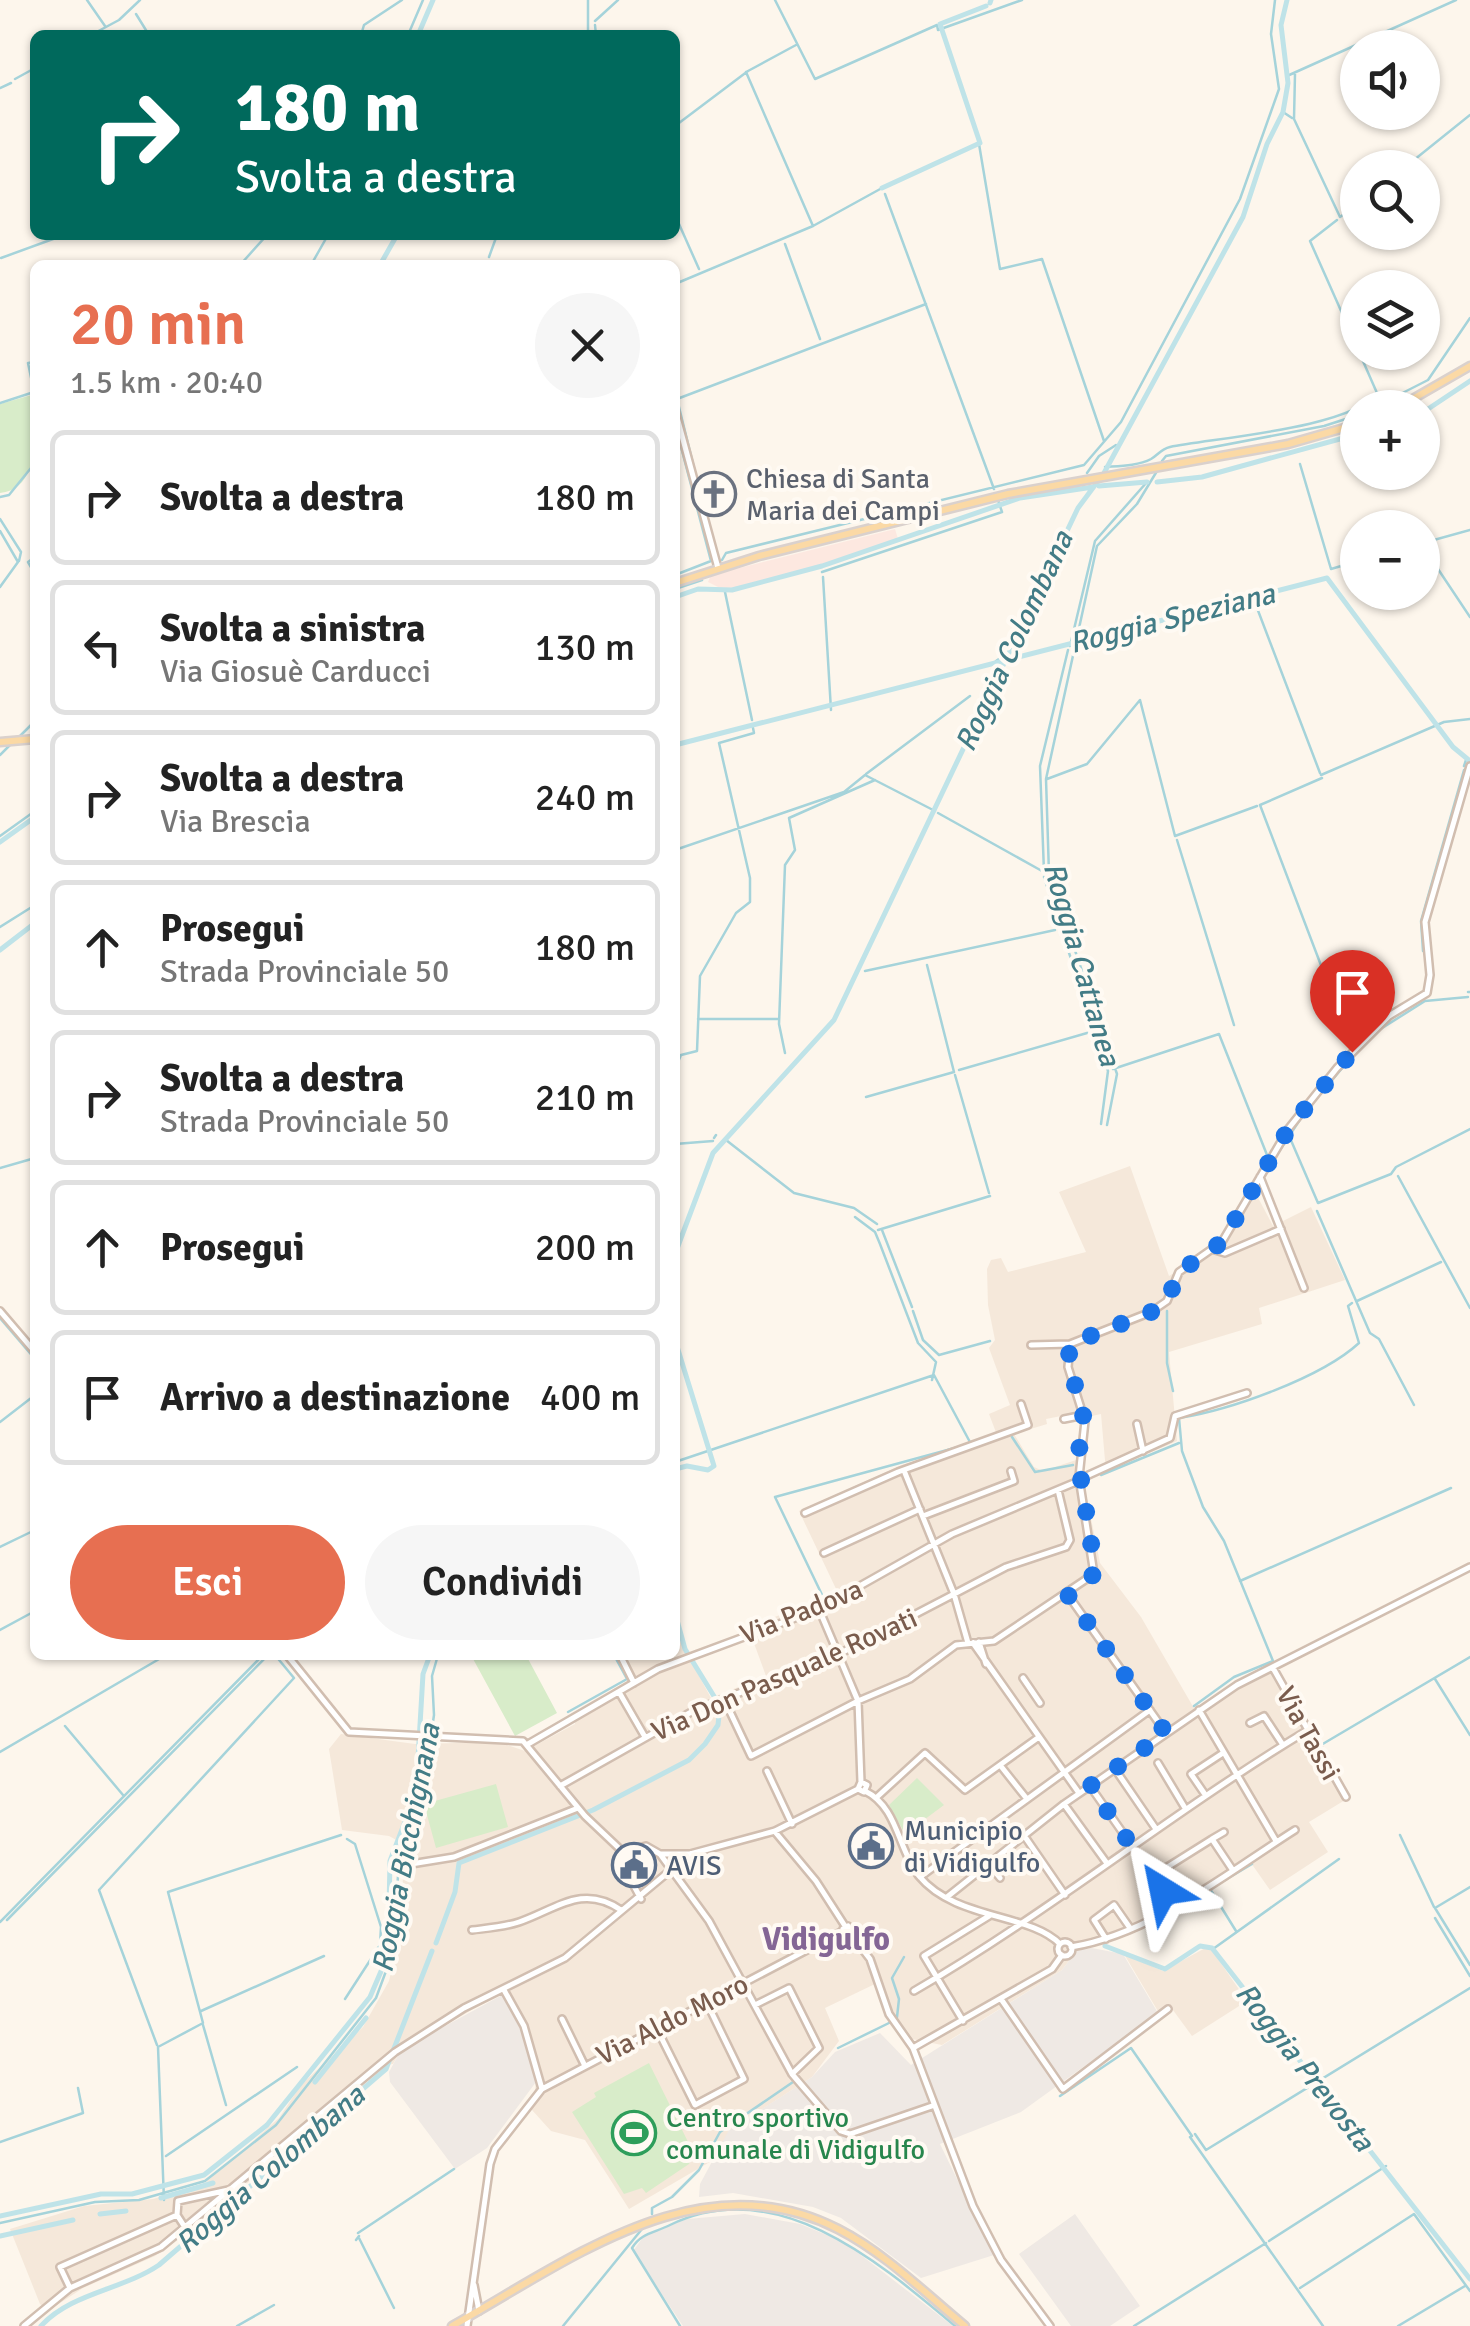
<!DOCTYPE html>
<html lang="it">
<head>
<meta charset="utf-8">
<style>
	:root { --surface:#fff; --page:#f6f6f6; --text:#222; --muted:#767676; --line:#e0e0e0; --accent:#e76f51 }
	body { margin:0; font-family:Signika,sans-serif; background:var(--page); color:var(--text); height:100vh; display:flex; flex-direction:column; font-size:38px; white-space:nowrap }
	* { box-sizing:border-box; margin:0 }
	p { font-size:32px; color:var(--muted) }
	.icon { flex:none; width:55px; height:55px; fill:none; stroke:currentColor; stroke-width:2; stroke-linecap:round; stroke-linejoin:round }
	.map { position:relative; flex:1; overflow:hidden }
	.drawer { position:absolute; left:30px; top:260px; width:650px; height:1400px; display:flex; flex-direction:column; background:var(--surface); border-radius:15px; box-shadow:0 2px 8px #0004 }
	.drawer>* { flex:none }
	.top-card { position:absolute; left:30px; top:30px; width:650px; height:210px; border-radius:15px; box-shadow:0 2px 8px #0004; background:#00695c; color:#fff; overflow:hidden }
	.buttons { position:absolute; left:1340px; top:30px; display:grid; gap:20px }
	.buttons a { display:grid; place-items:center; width:100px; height:100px; border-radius:50%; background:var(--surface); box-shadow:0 2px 8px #0004; font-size:50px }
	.pin { position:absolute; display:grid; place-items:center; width:85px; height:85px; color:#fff; margin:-102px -42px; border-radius:50% 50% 50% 0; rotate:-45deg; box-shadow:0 0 10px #0007 }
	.pin .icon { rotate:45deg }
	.me { position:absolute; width:110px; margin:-55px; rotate:325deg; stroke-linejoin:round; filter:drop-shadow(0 0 8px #0008) }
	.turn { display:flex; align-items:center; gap:35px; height:210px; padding:0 40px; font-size:45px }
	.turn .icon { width:130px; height:130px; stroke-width:2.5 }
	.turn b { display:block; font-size:70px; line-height:85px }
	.round { display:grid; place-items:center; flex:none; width:105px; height:105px; border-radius:52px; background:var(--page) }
	.summary { display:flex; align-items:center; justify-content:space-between; height:170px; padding:0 40px }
	h1 { font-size:60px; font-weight:600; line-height:75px; color:var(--accent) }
	.primary-button { display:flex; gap:20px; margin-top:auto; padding:20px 40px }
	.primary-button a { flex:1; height:115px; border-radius:60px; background:var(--accent); color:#fff; font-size:40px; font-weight:600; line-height:115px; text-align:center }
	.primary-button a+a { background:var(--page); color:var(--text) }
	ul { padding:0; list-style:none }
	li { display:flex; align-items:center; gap:30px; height:135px; margin:0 20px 15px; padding:0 20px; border:5px solid var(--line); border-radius:15px }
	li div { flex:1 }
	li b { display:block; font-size:38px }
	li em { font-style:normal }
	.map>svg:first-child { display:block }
</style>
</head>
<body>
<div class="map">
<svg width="1470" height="2326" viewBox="0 0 1470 2326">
	<rect width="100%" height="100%" fill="#fdf6ec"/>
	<path fill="#f5e8da" d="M1130,1166L1169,1276L1221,1245L1255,1192L1273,1226L1311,1207L1345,1280L1259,1308L1262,1324L1169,1352L1177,1441L1106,1472L1101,1414L1063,1422L1061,1416L1046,1419L1047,1424L1014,1434L1034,1467L1043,1471L1079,1459L1100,1563L1141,1617L1195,1710L1275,1664L1350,1797L1309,1822L1328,1852L1270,1890L1251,1863L1185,1906L1122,1937L1078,1949L1062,1970L942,2045L912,2039L891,2014L883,1984L877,1983L825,2008L839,2041L812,2077L730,2130L715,2159L629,2209L585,2140L551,2131L532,2110L536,2082L533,2059L504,1994H500L401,2050L393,2064L384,2065L195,2228L155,2256L83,2288L48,2311L40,2304L10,2229L84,2206L153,2199L204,2184L279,2118L301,2085L363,2027L389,1981L401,1930L403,1874L413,1849L389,1836L342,1830L329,1749L341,1734L415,1744L498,1742L525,1751L575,1724V1713L630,1679L618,1655H675V1632L711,1698L766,1676L748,1627L838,1593L799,1511L902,1465L997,1435L989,1414L1010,1405L989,1348L995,1340L988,1305L987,1269L991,1260L1001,1258L1008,1272L1086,1252L1059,1192Z
		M1209,1946L1247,2001L1192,2036L1170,2006L1159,2013L1124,1954L1163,1971Z"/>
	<path fill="#fde8e0" d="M895,529L898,539L814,567L724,590L708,582L711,575Z"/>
	<path fill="#efe9e4" d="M1092,1948L1123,1954L1158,2013L1021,2112L940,2144L994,2255L921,2278L841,2218L813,2207L733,2193L699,2197L700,2184L729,2130L812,2077L835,2052L880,2033L911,2065L1062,1970L1078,1949Z
		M504,1994L528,2043L536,2082L487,2148L455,2169L390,2082L389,2072L401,2050Z
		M745,2214L800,2224L844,2242L953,2326H683L633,2251L644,2236L687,2219Z
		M1075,2214L1140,2306L1110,2326H1071L1019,2254Z"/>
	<path fill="#d8ecc9" d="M35,394C35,424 43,489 0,493V404Z
		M476,1655H526L557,1713L515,1736L472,1657Z
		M917,1778L944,1805L905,1834L889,1805Z
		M496,1784L508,1827L436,1848L424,1804Z
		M649,2063L694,2154L689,2164L646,2193L642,2188L624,2194L572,2112L596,2097L594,2093Z"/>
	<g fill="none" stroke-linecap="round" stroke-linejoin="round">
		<path stroke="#a5d3da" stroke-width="2.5" d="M87,0L105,26
			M588,0V35
			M775,0L815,79L937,25L938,30L1022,0
			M136,14L149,35
			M595,21L618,0
			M595,25L596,35
			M419,33L425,35
			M91,35L119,20L140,0
			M361,35L364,25L402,0
			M408,35L423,0
			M746,72L813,226
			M1295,74L1294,119L1340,217L1358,204
			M1287,76L1456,0
			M15,79L35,68
			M0,88L11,83
			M1283,112L1292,118
			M675,126L748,71L796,45
			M979,144L1000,269L1042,259L1104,441
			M1404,168L1470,115
			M885,194L994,489
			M675,215L699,269
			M1337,220L1310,241L1358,349
			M596,235V237
			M785,244L820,339
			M489,257L497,235
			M1,258L64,235
			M240,265L267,235
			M311,265L328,235
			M478,265L483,262
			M675,284L813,226L882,188
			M0,403L34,392L28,363L35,362
			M1373,408L1428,380L1470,318
			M675,424L711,561L675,575
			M1162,461L1166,456L1324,426L1358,415
			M1300,464L1331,569L1358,561
			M1105,467C1119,466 1138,466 1151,459C1158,455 1161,449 1170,447C1214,438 1352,428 1377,393L1359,352
			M1087,473L1099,456L1116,445
			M0,497L9,495L35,463
			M704,507L725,498L721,484L699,488L677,399L926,304
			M0,519L21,552L19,561
			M0,531L18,562L0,587
			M1423,543L1470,530
			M1422,545L1470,617
			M35,557L28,562L35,574
			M722,560L726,553L1084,465L1121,422L1240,199L1279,89L1271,34L1275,0
			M822,572L1002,512L998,500
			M823,577L831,710
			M675,589L702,580
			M725,592L752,720
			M1254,600L1320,773
			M1075,639L1086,647
			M1070,646L1095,541L1147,482
			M996,661L1009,652
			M19,737L35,721
			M0,755L10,745
			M1464,766L1466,760
			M866,774L970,696
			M1321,775L1444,722L1470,719
			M1322,778L1260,805L1330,989
			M1047,779L1087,764L1140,700L1175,836L1257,806
			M938,813L1042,871
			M0,836L35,811
			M1177,840L1234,1025
			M675,850L844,792L865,775L935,811
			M1044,872L1040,766L1068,650
			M1044,877L1108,1071L1101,1124
			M0,927L35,905
			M1423,951L1421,921L1464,770
			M865,971L1055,930
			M1468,992H1470
			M698,1019H778
			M1379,1030L1425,1001L1468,997
			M785,1053L779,1024L785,865L795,850L789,818L875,780
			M675,1069L681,1055L697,1051L700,976L736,913L750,902V878L719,743L754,733L753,728
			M1113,1069L1219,1034L1269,1160
			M959,1070L1094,1031
			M955,1075L989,1193
			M866,1097L954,1072L927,965
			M1107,1125L1117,1074L1049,874L1046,779L1097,546L1137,504L1157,471
			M714,1138L716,1135
			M1290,1138L1318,1203L1391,1174L1396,1167L1470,1129
			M726,1140L794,1193L854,1208L877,1224
			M675,1144L713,1141
			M1272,1162L1305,1112L1355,1053
			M0,1168L35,1158
			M1398,1176L1470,1308
			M1317,1211L1370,1333L1379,1339L1414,1405
			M855,1217L875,1232L880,1244L918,1343L936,1362L932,1380
			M878,1230L990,1196
			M882,1230L912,1307
			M1357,1301L1441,1262
			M913,1311L923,1340L939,1355L990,1341
			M1167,1311V1363L1173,1391
			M0,1318L35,1359
			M0,1422L35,1395
			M1012,1437L1035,1472L1073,1465
			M675,1462L934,1375L971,1444
			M1101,1475L1179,1443
			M0,1547L35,1530
			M1240,1581L1451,1488
			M825,1601L775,1497L962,1446
			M0,1630L35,1611
			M1435,1679L1470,1735
			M1194,1706L1234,1677L1273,1661L1224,1541L1203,1507L1182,1451L1179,1418C1230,1410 1321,1378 1359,1343L1348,1306L1352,1303
			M568,1712L627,1679L614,1655
			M65,1726L123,1795
			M1321,1745L1470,1657
			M0,1752L166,1655
			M1400,1835L1434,1907
			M1470,1887L1435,1908L1470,1965
			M1435,1918L1470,1976
			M7,1920L268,1655
			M0,1922L263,1655
			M1236,1931L1210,1889L1252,1864
			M1213,1949L1339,1859
			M345,1999L380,1945L381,1927L355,1844L347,1839
			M201,2011L324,1956
			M897,2017L899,1999L892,1978L904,1957
			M203,2025L226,2105
			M157,2045L99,1890L294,1678L275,1655
			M838,2048L891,2022
			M1060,2096L1131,2048L1192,2136
			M1195,2134L1206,2150L1470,1988
			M1190,2137L1323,2326
			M0,2142L83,2113L78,2088
			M166,2156L297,2067
			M164,2200L158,2047L203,2023L168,1892L341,1835
			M652,2214V2208L672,2197L699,2170L720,2132L793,2082
			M0,2223L95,2202L139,2200L205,2181L276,2125L376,1998L392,1955L398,1876L420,1809L434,1715L432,1676L438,1655
			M358,2233L454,2169
			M359,2238L394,2308
			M356,2240L359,2236
			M1269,2241L1386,2166
			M1300,2288L1414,2214L1470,2291
			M237,2326L274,2305
			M563,2326L642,2229
			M680,2326L632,2248C641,2233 654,2233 670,2225C776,2173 879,2262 955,2326
			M1134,2326L1266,2243
			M1398,2326L1465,2286"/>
		<path stroke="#bfe3e8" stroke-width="5" d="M990,3L991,0
			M418,35L433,0
			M882,188L980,143L940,24L986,6
			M380,265L397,235
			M1422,413L1470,381
			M1157,482L1202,477L1358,434
			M1099,486L1147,482
			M675,597L698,589L732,590L822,566L1020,498L1093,487
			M675,745L1327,578L1453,747L1470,761
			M0,842L35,817
			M0,950L35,923
			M675,1254L713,1153L834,1020L1078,508L1104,473L1243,217L1267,144L1283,112L1288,83L1281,25L1287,0
			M675,1340L714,1466L708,1470L687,1466L675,1469
			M436,1943L455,1892L459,1863L593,1810L689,1760L705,1744L718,1725L720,1706L685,1649L675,1613
			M1105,1946L1165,1969L1200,1946L1212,1948L1470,2279
			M315,2082L366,2018
			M161,2198L213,2183
			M100,2214L126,2211
			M0,2216L101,2194H132L204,2175L267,2125L370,1997L388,1955L390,1861L416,1793L423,1674L430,1655
			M0,2236L73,2220
			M41,2326C71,2293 122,2290 159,2265L386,2069L432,1951"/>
		<defs>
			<path id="minor" d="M675,410L718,568
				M1260,1177L1304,1288
				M1215,1250L1225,1253L1281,1229
				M0,1311L35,1352
				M1031,1345L1070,1344
				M1064,1419L1084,1415
				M1137,1424L1143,1451
				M905,1473L954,1594L968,1643
				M1079,1477L1085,1421L1068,1367L1070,1344L1151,1312L1167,1301L1179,1272L1222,1242L1289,1128L1337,1068L1389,1016L1427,993L1430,975L1425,922L1470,766
				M1082,1478L1170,1438L1175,1416L1247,1393
				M805,1513L898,1472L1028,1425L1021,1404
				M923,1516L1014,1481L1011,1471
				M824,1553L920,1509
				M1068,1595L1166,1733
				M979,1642L986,1664
				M973,1643L1079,1793
				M287,1655L349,1732L523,1741L585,1816L623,1852L646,1846L660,1854H690L775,1831L858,1789
				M620,1655L634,1683
				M1273,1668L1346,1797
				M1023,1678L1040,1703
				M619,1692L645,1737
				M724,1699L751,1756L858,1701L819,1609
				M1199,1710L1276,1841
				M1250,1723L1264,1716L1283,1745
				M528,1744L658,1669L819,1609L952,1534L1076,1482L1078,1477L1083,1479L1076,1482
				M1158,1763L1185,1808
				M1000,1765L1027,1799
				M1115,1769L1156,1829
				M767,1771L792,1824
				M861,1782L858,1701L910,1679L956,1645L994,1641L1094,1574L1080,1484
				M861,1782L867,1785L864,1792L858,1789Z
				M560,1786L693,1711L839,1654L1006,1567L1066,1547L1070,1540L1058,1490
				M1090,1786L1174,1906
				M865,1791C898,1807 898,1850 919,1876C955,1920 1030,1913 1060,1944
				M1204,1793L1191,1774L1223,1753
				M877,1797L925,1753L965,1790L1039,1737
				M1064,1804L1106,1862
				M776,1833L816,1881L845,1926
				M1023,1834L1065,1895
				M1212,1839L1224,1832
				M623,1852L627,1873L641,1899
				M660,1854L709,1921L792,2074L841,2131L850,2134L932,2106
				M988,1863L1000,1878
				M411,1864L454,1857L578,1808
				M1153,1876L1212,1839L1232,1869
				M920,1877L1150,1710
				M947,1897L1064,1804L1237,1685L1470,1567
				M848,1926L851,1931L846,1934L843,1929Z
				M472,1930C488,1928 504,1927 519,1922C555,1910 582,1883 621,1910
				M850,1933L870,1959L889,2014L913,2048L973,2206L1001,2260L1050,2326
				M1106,1939L1094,1920L1114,1905L1130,1928
				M1058 1949a7 7 0 1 1 14 0a7 7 0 1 1-14 0Z
				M1071,1947C1152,1934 1227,1873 1295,1830
				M914,1991C1050,1912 1172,1812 1308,1730
				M1001,1999L1063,2089L1168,2009
				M755,2005L789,1988L819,2048L792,2074
				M562,2019L584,2064
				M963,2021L924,1956L989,1916
				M656,2027L695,2105L744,2079L706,2001
				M913,2048L1052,1969L1062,1955
				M542,2089L843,1931
				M177,2215L178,2201L233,2189
				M474,2285L479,2311
				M70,2288L60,2267L177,2215L186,2229
				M24,2326L70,2288L161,2247L395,2052L464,2008L565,1958L690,1854
				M467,2326L490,2164L495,2149L542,2089L524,2026L504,1990"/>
			<path id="major" d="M1397,408L1470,366
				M675,583L759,556L1008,494L1288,444L1358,424
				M0,742L35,739
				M452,2326C569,2261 700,2158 838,2229C885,2253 924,2292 965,2326"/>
		</defs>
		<use href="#minor" stroke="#d1beb0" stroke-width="10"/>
		<use href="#major" stroke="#dad1cd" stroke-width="11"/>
		<use href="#minor" stroke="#fff" stroke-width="5"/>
		<use href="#major" stroke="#fbd9a5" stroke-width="6"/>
	</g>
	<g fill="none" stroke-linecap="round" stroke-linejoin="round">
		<path stroke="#1a73e8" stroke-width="18" stroke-dasharray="0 32.4" d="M1163,1891L1090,1786L1166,1733L1068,1595L1094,1574V1562L1078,1460L1084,1408L1068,1367L1070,1344L1151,1312L1167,1301L1179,1272L1222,1242L1289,1128L1352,1052"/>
	</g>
	<defs>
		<symbol id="church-ring" viewBox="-11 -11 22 22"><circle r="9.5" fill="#fffaf3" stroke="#6b7280" stroke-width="1.5"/><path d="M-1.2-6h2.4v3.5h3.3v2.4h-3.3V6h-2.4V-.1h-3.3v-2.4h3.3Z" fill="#6b7280"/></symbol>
		<symbol id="civic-ring" viewBox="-11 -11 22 22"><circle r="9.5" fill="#fffaf3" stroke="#5c6f8a" stroke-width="1.5"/><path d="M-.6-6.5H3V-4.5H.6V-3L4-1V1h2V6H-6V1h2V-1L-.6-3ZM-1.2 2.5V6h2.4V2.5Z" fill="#5c6f8a"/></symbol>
		<symbol id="stadium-ring" viewBox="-11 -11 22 22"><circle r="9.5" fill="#fffaf3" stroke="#2e9e5b" stroke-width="1.5"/><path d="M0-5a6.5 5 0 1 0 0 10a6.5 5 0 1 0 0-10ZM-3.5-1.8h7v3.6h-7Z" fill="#2e9e5b"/></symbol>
	</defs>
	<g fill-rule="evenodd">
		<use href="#church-ring" x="689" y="469" width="50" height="50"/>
		<use href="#civic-ring" x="846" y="1821" width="50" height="50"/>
		<use href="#civic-ring" x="609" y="1840" width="50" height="50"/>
		<use href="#stadium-ring" x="609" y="2108" width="50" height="50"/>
	</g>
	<g text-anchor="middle" stroke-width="8" stroke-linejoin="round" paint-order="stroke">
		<g font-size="28" fill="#5b616d" stroke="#fffaf3" text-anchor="start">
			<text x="746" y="488">Chiesa di Santa<tspan x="746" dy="32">Maria dei Campi</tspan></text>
		</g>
		<g font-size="28" fill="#7a5c4d" stroke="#fffaf3">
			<text transform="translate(801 1611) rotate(-22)" y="10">Via Padova</text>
			<text transform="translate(784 1674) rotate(-24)" y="10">Via Don Pasquale Rovati</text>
			<text transform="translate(1309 1733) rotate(61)" y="10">Via Tassi</text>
			<text transform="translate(672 2019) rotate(-27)" y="10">Via Aldo Moro</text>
		</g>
		<g font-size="28" fill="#4e5e75" stroke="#fffaf3" text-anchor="start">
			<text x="904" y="1840">Municipio<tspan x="904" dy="32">di Vidigulfo</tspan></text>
			<text x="666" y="1875">AVIS</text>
		</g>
		<g font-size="28" fill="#27864d" stroke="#fffaf3" text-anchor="start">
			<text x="666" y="2127">Centro sportivo<tspan x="666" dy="32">comunale di Vidigulfo</tspan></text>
		</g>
		<g font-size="30" font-style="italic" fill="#437c86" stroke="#fffaf3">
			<text transform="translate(1172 618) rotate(-14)" y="10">Roggia Speziana</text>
			<text transform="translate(1014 641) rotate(-65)" y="10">Roggia Colombana</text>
			<text transform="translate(1082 964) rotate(74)" y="10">Roggia Cattanea</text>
			<text transform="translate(406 1848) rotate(-79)" y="10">Roggia Bicchignana</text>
			<text transform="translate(1305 2067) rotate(52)" y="10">Roggia Prevosta</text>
			<text transform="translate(270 2169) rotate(-41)" y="10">Roggia Colombana</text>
		</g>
		<g font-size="32" font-weight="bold" fill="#846695" stroke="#fffaf3">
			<text x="826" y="1950">Vidigulfo</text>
		</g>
	</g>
</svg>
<div class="buttons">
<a><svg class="icon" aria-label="sound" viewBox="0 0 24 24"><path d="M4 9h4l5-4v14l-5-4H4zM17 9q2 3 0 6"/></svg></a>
<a><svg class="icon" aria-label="search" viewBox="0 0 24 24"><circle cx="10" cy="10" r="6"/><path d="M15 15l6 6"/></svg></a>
<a><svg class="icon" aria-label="layers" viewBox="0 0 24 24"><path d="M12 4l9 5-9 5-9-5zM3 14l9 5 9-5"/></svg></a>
<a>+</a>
<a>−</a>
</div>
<div class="pin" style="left:1352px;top:1052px;background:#d93025"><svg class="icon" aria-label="arrive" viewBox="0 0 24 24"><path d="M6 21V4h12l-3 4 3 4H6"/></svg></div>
<svg class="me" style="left:1163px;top:1891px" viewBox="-20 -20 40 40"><path d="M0-17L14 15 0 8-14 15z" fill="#1a73e8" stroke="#fff" stroke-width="4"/></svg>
<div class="top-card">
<div class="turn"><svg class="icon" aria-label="right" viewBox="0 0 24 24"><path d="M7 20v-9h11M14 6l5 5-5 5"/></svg><div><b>180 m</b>Svolta a destra</div></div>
</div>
<section class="drawer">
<div class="summary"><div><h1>20 min</h1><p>1.5 km · 20:40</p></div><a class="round"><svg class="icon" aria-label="close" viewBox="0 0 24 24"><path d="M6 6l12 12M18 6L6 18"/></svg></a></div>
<ul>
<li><svg class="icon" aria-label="right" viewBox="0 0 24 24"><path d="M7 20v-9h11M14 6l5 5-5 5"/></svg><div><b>Svolta a destra</b></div><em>180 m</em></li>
<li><svg class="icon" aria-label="left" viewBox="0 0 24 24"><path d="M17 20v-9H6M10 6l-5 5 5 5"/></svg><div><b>Svolta a sinistra</b><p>Via Giosuè Carducci</p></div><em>130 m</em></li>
<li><svg class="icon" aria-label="right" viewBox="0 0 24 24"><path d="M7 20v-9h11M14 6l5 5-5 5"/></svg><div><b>Svolta a destra</b><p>Via Brescia</p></div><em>240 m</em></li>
<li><svg class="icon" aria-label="ahead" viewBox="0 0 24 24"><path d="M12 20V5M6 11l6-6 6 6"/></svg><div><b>Prosegui</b><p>Strada Provinciale 50</p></div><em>180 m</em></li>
<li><svg class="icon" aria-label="right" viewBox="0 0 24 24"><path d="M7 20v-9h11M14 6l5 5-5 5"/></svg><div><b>Svolta a destra</b><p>Strada Provinciale 50</p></div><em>210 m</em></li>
<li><svg class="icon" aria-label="ahead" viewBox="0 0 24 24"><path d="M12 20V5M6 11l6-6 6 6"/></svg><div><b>Prosegui</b></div><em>200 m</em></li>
<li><svg class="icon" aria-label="arrive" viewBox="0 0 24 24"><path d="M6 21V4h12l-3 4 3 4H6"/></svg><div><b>Arrivo a destinazione</b></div><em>400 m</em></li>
</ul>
<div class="primary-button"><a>Esci</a><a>Condividi</a></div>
</section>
</div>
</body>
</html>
